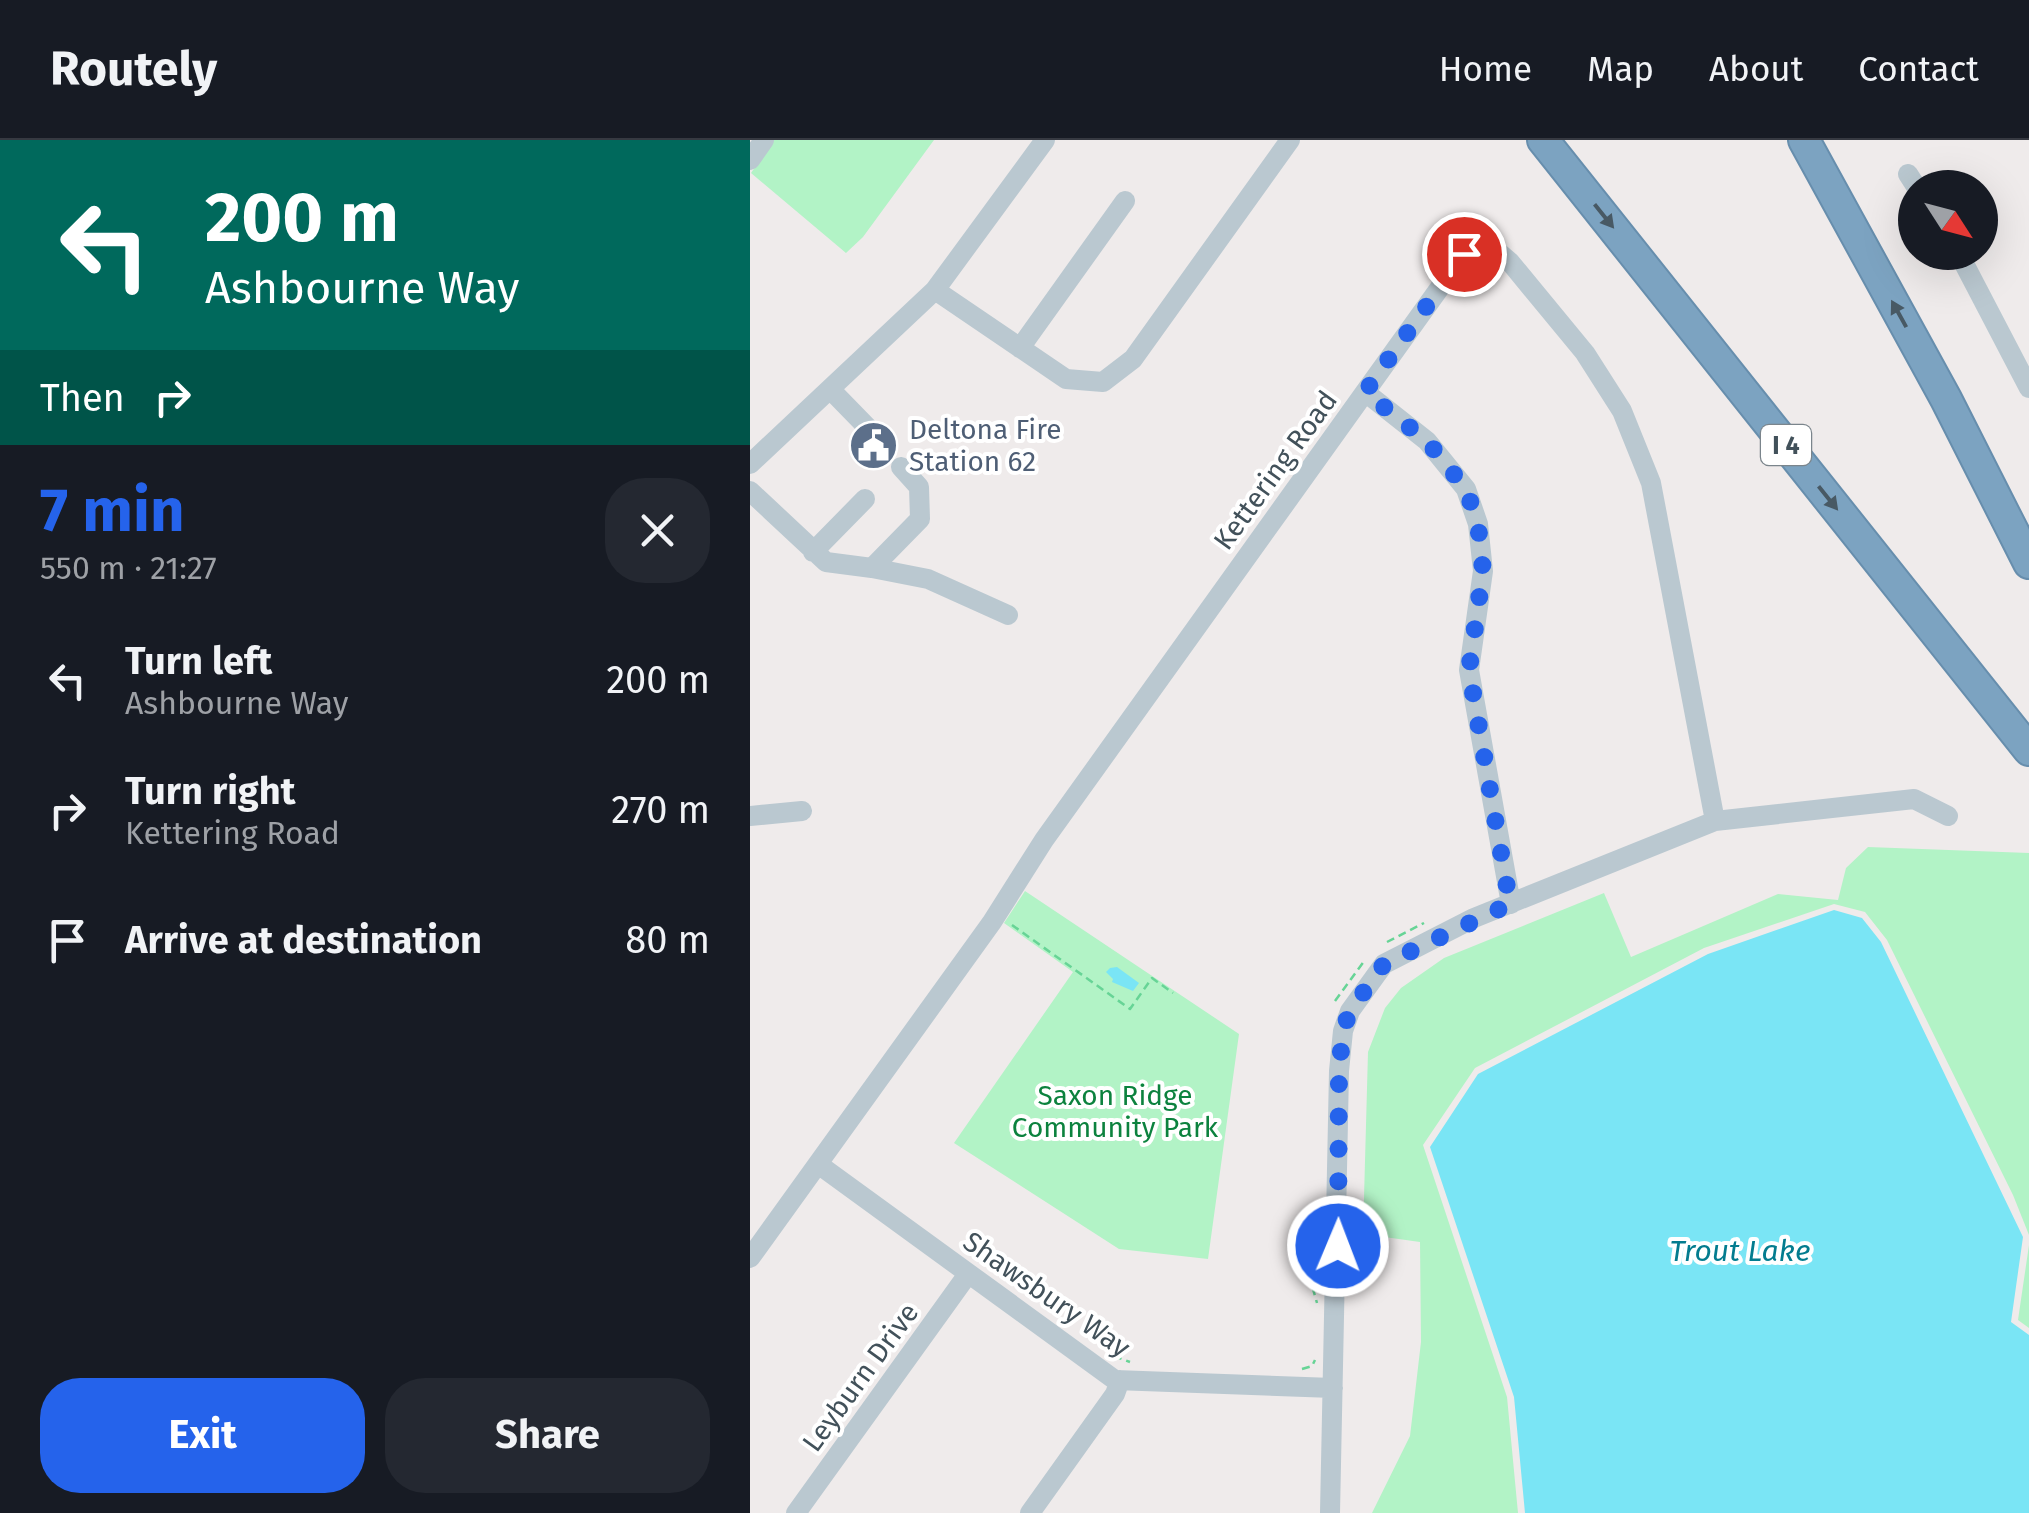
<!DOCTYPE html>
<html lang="en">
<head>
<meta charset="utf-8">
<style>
	:root { --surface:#171b24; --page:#242831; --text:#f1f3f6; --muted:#9ea1a6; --line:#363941; --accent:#2563eb }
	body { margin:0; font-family:"Fira Sans",sans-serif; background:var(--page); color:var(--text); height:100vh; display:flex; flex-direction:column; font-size:38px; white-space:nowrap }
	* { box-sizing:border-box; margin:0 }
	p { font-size:32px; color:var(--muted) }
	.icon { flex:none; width:55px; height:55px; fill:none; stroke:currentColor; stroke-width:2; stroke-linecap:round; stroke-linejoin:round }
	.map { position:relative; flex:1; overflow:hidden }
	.details { display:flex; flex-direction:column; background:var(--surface); width:750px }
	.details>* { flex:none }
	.banner { background:#00695c; color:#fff; overflow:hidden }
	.needle { width:65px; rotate:126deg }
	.tools { position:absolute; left:1148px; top:30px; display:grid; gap:20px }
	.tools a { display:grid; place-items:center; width:100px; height:100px; border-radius:50%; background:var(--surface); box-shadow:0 10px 40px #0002; font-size:50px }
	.pin { position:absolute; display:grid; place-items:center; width:85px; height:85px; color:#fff; margin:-42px; border:5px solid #fff; border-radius:50%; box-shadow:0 2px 10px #0007 }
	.me { position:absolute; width:110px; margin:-55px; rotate:1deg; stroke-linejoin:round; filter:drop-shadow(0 0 8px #0008) }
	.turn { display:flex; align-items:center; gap:35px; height:210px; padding:0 40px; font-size:45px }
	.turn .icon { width:130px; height:130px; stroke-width:2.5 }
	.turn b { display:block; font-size:70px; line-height:85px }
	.then { display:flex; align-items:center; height:95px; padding:0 40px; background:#0003; gap:20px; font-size:38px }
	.round { display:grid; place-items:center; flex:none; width:105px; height:105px; border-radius:40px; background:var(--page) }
	.overview { display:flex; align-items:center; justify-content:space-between; height:170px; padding:0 40px }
	h1 { font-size:60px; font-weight:700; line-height:75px; color:var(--accent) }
	.primary-button { display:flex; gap:20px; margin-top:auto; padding:20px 40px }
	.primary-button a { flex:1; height:115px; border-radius:40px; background:var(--accent); color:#fff; font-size:40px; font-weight:700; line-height:115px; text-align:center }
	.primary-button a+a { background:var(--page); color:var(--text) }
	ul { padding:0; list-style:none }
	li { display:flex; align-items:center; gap:30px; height:130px; padding:0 40px }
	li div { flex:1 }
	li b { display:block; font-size:38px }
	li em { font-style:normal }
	header { display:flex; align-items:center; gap:60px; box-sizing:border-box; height:140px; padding:0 50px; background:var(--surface); border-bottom:2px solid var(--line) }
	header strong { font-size:48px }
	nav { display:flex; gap:55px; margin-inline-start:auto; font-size:35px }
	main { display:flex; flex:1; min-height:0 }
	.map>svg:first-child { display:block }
</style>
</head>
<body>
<header>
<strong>Routely</strong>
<nav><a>Home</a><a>Map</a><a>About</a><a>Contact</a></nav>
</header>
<main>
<section class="details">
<div class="banner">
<div class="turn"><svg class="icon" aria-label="left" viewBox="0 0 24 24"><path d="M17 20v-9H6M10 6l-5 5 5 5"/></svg><div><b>200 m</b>Ashbourne Way</div></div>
<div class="then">Then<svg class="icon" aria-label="right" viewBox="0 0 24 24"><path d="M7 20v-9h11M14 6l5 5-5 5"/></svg></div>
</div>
<div class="overview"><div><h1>7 min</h1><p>550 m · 21:27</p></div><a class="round"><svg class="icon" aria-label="close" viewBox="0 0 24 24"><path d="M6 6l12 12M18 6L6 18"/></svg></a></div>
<ul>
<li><svg class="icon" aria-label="left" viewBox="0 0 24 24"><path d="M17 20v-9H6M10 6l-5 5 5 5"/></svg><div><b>Turn left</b><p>Ashbourne Way</p></div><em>200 m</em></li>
<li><svg class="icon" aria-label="right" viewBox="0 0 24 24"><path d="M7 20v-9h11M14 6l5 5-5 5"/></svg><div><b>Turn right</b><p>Kettering Road</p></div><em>270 m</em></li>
<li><svg class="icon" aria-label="arrive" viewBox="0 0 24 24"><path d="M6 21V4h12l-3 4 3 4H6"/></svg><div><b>Arrive at destination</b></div><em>80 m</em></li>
</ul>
<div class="primary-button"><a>Exit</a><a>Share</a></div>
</section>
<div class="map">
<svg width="1279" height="1373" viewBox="0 0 1279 1373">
	<rect width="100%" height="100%" fill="#efebeb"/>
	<path fill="#b2f3c6" d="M24,0H184L113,97L96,113L1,33Z
		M1118,707L1279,713V1095L1263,1055L1137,800L1115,772L1084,764L954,808L725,928L673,1005L757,1257L768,1373H622L660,1296L671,1202L670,1102L613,1094L618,912L635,868L651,848L694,818L854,753L881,817L1028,754L1088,760L1096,728Z
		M275,751L489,894L458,1119L369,1109L204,1003L323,832L254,783Z
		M1279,1105V1188L1268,1180Z"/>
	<path fill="#7ae5f5" d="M1084,770L1112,778L1131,802L1273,1097L1261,1182L1279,1195V1373H775L764,1257L680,1007L728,934L958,814Z
		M367,827L389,843L383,851L362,842L363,839L356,832L360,828Z"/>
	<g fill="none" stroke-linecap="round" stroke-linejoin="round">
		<defs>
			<path id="highway" d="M793,0L1279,610
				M1054,0L1196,259L1279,423"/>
		</defs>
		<use href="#highway" stroke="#678ead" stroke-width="34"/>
		<path stroke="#67d496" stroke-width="2.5" stroke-dasharray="8 5" stroke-linecap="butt" d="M262,785L380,869L402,838L423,853
			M637,802L674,783
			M585,861L615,820
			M561,1119L567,1097
			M559,1135L567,1163
			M364,1216L380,1222
			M552,1229L562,1226L565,1220"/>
		<path stroke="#bac8d0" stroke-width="20" d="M0,20L14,0
			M1158,34L1167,48
			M1208,112L1279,248
			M185,150L316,239L353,242L383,219L540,0
			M270,208L375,61
			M80,249L117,287
			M615,252L677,301L716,349L728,384L733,431L719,530L761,764
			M0,324L185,150L295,0
			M0,351L76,422L122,428L170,379L169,347L151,327
			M63,412L115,359
			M122,428L178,439L258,475
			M0,676L52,671
			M68,1024L365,1240L583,1248
			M0,1118L242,782L294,700L714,114L730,106L746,110L760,122L835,213L872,271L901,343L965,681
			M46,1373L218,1134
			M280,1373L365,1254L370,1240
			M580,1373L589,931L593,891L600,871L634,824L724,778L965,681L1164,659L1198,676"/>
		<use href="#highway" stroke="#7ca3c1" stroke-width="30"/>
	</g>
	<defs><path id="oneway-solid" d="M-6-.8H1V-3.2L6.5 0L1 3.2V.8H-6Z" transform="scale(2.5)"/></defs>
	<g fill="#485964">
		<use href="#oneway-solid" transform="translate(854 76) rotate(51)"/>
		<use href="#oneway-solid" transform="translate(1149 174) rotate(-119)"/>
		<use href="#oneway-solid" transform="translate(1078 358) rotate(51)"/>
	</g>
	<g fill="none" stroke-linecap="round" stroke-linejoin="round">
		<path stroke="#2563eb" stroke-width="18" stroke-dasharray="0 32.4" d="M588,1106L589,931L593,890L600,871L634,824L760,764L719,530L733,431L728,384L716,349L677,301L615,252L714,114"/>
	</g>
	<defs>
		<symbol id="civic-disc" viewBox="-11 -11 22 22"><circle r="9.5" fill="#5c6f8a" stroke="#fff"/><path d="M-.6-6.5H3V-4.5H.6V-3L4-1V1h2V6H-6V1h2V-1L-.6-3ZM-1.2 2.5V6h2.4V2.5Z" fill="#fff"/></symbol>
	</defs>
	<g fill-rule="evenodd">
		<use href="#civic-disc" x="96" y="278" width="55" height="55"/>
	</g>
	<g text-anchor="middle" stroke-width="8" stroke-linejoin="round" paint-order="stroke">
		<rect fill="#fff" stroke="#7b858c" stroke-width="2.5" x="1011" y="285" width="50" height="40" rx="8"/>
		<g font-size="25" font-weight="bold" fill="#42515a">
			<text x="1036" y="314">I 4</text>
		</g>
		<g font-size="28" fill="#4e5e75" stroke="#fff" text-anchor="start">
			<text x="159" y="299">Deltona Fire<tspan x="159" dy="32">Station 62</tspan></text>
		</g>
		<g font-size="28" fill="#42515a" stroke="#fff">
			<text transform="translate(525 330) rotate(-54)" y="10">Kettering Road</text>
			<text transform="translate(297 1154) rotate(35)" y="10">Shawsbury Way</text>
			<text transform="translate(110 1237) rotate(-54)" y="10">Leyburn Drive</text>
		</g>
		<g font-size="28" fill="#0c823e" stroke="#fff">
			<text x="365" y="965">Saxon Ridge<tspan x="365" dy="32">Community Park</tspan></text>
		</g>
		<g font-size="30" font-style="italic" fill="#037c8f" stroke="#fff">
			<text x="990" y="1121">Trout Lake</text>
		</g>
	</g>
</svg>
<div class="tools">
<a><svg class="needle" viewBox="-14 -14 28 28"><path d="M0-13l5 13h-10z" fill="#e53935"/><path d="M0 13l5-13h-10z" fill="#9ea1a6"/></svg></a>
</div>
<div class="pin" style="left:714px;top:114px;background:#d93025"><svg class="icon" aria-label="arrive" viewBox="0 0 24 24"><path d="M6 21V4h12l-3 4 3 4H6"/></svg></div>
<svg class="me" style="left:588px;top:1106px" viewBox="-20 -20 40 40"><circle r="17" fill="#2563eb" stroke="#fff" stroke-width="3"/><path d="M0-11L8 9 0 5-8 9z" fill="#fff"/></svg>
</div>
</main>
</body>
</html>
